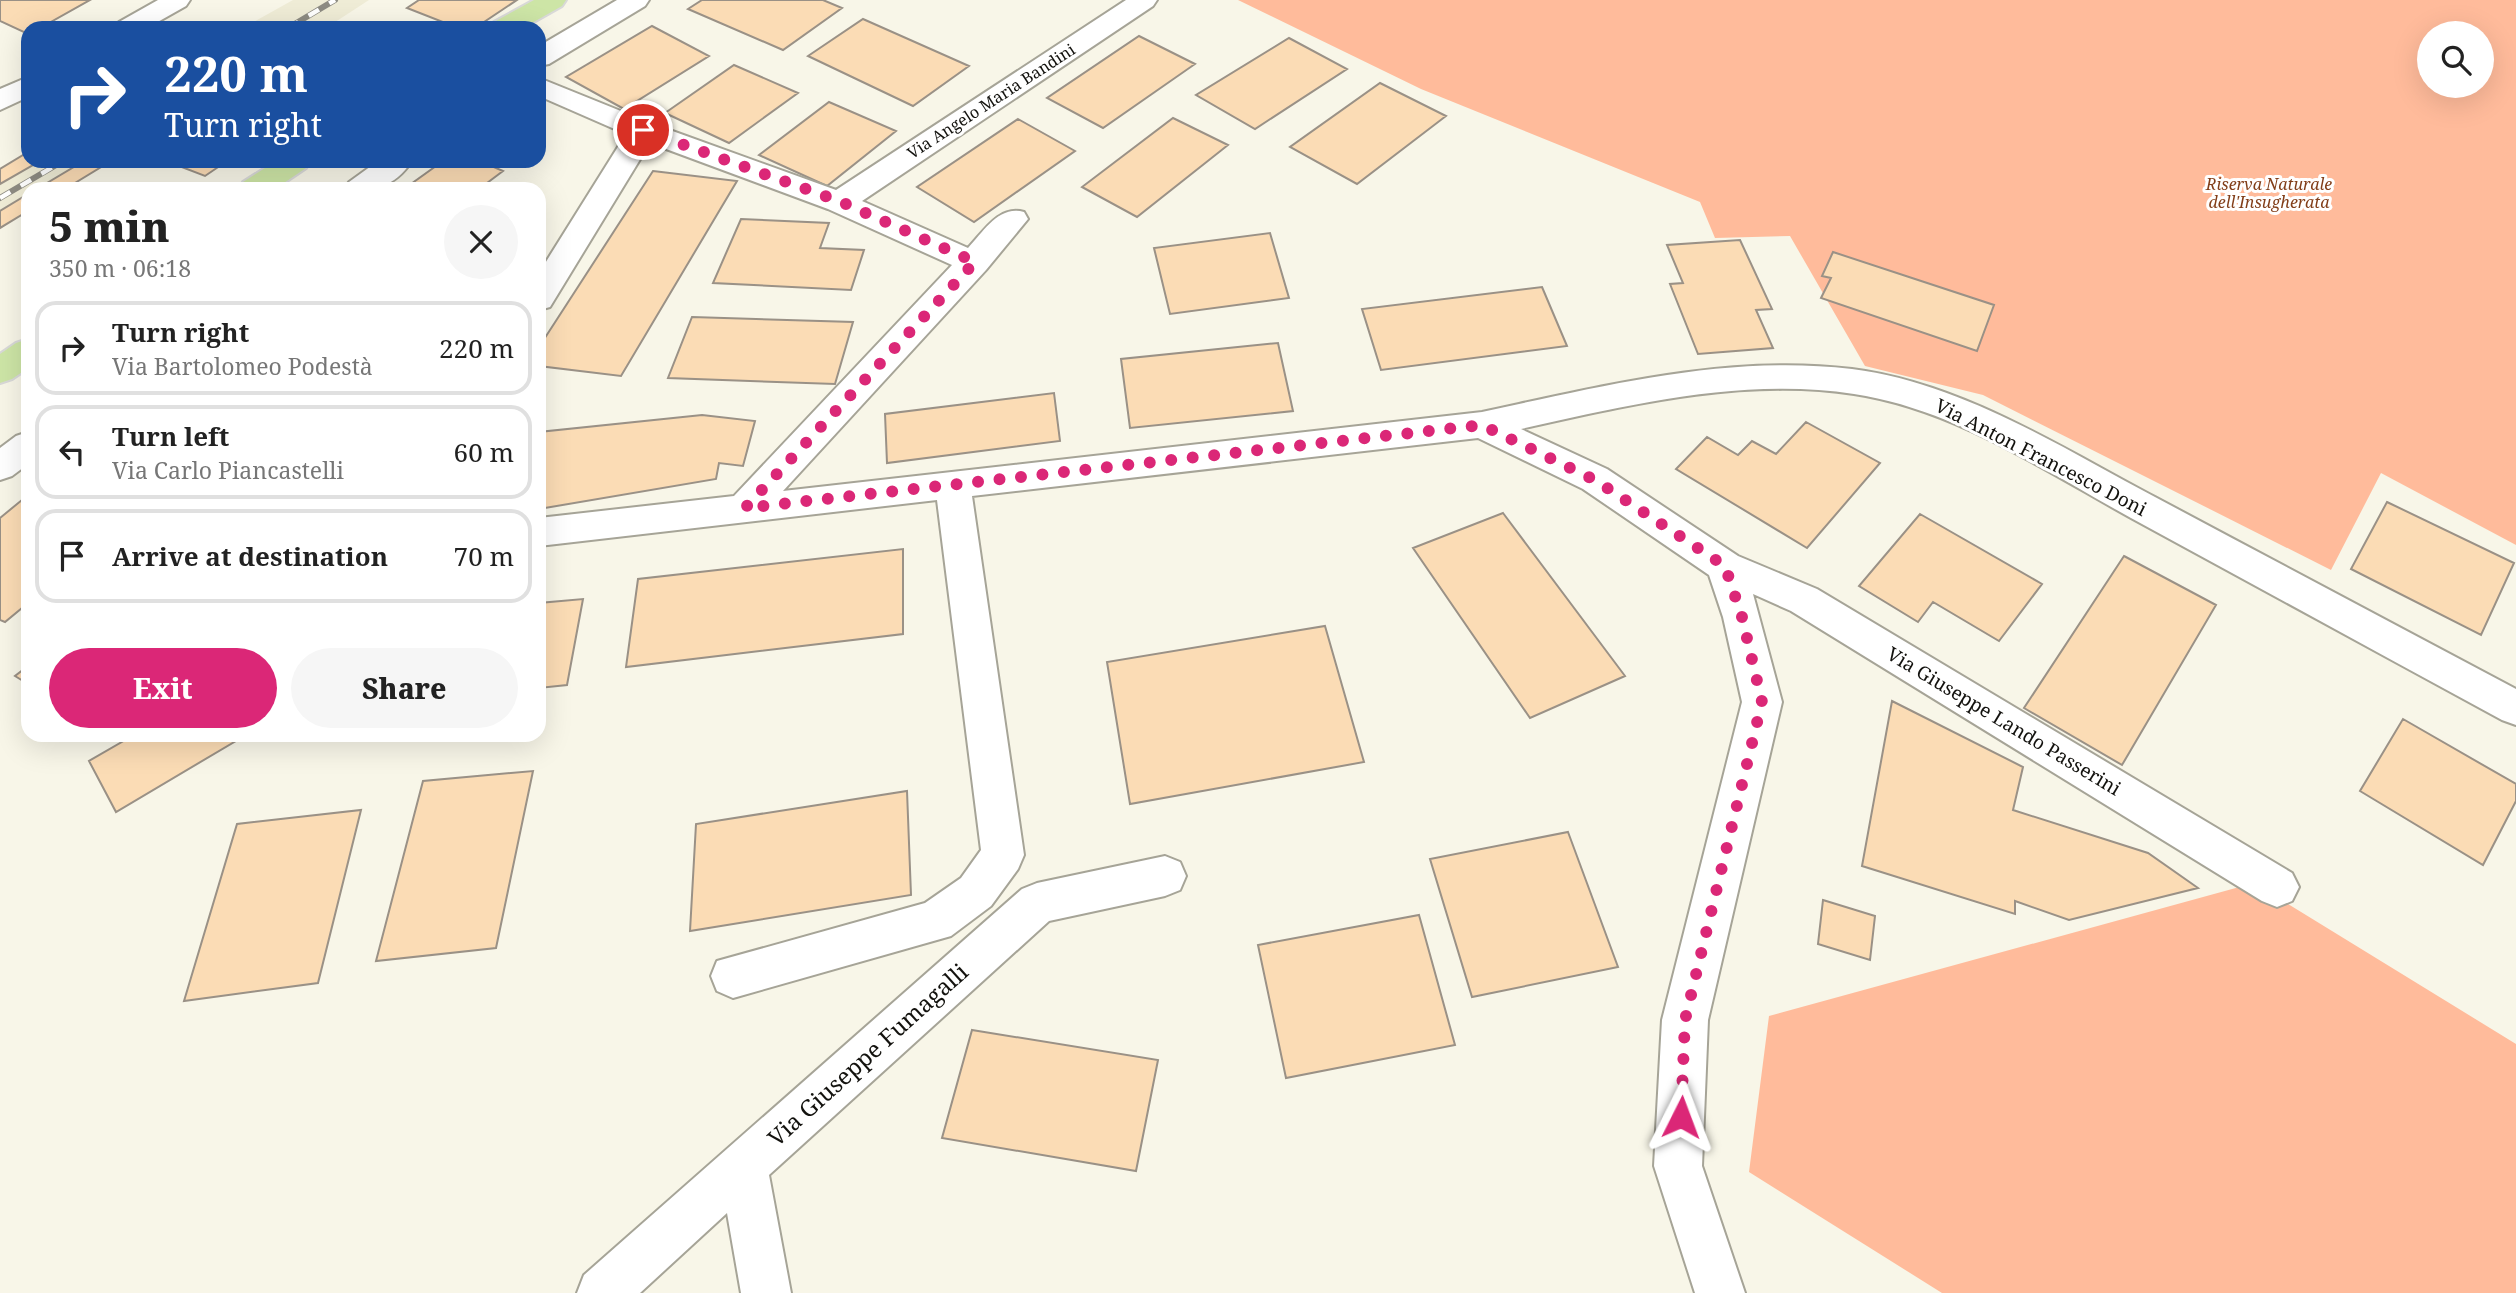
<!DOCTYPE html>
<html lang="en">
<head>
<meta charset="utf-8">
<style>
	:root { --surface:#fff; --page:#f6f6f6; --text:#222; --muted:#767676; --line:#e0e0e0; --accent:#db2777 }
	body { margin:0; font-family:"Noto Serif",serif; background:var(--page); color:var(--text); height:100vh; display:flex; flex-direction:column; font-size:26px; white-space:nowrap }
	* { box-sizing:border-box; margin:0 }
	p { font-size:23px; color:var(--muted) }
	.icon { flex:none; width:38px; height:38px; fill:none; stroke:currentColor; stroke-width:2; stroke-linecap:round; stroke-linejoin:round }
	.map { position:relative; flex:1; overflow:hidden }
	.sheet { position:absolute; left:21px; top:182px; width:525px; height:560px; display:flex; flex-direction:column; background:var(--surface); border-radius:21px; box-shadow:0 7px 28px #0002 }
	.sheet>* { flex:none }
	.guide { position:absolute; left:21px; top:21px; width:525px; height:147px; border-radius:21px; box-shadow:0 7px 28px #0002; background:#1a4fa0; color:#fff; overflow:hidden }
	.tools { position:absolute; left:2417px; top:21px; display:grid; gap:14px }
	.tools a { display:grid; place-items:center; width:77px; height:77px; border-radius:50%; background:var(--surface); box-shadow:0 7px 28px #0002; font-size:35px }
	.pin { position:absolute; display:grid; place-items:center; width:60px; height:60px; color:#fff; margin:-30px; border:4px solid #fff; border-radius:50%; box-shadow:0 2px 7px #0007 }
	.me { position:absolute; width:77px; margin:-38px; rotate:3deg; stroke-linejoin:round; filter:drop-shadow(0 0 5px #0008) }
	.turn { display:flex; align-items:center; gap:24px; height:147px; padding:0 28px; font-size:32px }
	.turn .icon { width:91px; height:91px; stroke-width:2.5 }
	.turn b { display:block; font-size:49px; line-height:60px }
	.round { display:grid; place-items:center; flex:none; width:74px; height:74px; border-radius:37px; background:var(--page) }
	.headline { display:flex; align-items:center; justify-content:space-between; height:119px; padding:0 28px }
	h1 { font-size:42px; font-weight:800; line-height:52px }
	.button { display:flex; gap:14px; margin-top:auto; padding:14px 28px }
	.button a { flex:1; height:80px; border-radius:42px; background:var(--accent); color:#fff; font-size:28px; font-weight:800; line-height:80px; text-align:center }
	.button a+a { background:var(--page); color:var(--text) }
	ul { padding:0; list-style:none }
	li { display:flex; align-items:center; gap:21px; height:94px; margin:0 14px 10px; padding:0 14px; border:4px solid var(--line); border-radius:21px }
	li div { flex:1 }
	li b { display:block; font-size:26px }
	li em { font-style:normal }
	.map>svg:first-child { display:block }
</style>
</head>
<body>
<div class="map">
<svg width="2516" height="1293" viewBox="0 0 2516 1293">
	<rect width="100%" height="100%" fill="#f8f6e8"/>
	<path fill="#efecd6" d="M293,0H369L326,28H243Z
		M28,152V161H111L65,189H28V211L0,228V169Z"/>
	<path fill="#ffbb9b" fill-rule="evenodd" d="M1238,0H2516V545L2381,473L2331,570L1983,395L1865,366L1790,236L1715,238L1700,202L1421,89ZM2429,33H2482V86H2429Z
		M2254,883L2516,1044V1293H1942L1749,1172L1769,1016Z"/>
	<path fill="#fbdcb5" stroke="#9a9186" stroke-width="2" d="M0,0H90L40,28H28V34L0,21Z
		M419,0H517L475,28H458L407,8Z
		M702,0H823L842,8L783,50L688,9Z
		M863,19L969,66L913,106L808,56Z
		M652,26L709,56L624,109L566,77Z
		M1139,36L1195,64L1103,128L1047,98Z
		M1289,38L1347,69L1255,129L1196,95Z
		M734,65L798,93L729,143L665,113Z
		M1380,83L1446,116L1357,184L1290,147Z
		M829,102L896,131L827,186L759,155Z
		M1173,118L1228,145L1137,217L1082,187Z
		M1018,119L1075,151L974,222L917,187Z
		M28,152V161H40L0,184V169Z
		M84,161H111L65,189H37Z
		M166,161H227L205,176Z
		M443,161H480L503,171L479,189H404Z
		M653,171L737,181L621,376L539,366V347Z
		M28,194V211L0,228V211Z
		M741,219L829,223L820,248L864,250L851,290L713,283Z
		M1270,233L1289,298L1170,314L1154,248Z
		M1740,240L1772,309L1756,310L1773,348L1698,354L1670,284L1683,283L1667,245Z
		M1833,252L1994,305L1977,351L1821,298L1831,278L1822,276Z
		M1542,287L1567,346L1381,370L1362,309Z
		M692,317L853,322L835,384L668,378Z
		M1278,343L1293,411L1130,428L1121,359Z
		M1054,393L1060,441L887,463L885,414Z
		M702,415L755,421L743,466L719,463L716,479L539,509V432Z
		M1806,422L1880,463L1807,548L1676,469L1707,437L1738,455L1752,441L1776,454Z
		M28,495V603L5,622L0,620V518Z
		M2387,502L2514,563L2481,635L2351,569Z
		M1503,513L1625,676L1530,718L1413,548Z
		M1920,514L2042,584L1999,641L1933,602L1918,622L1859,586Z
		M903,549V634L626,667L638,579Z
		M2124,556L2216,605L2122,765L2024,708Z
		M583,599L567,685L539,688V603Z
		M1325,626L1364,762L1130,804L1107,662Z
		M28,666V684L15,676Z
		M1892,701L2023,767L2013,810L2148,853L2198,888L2069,920L2015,901V914L1862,866Z
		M2403,719L2516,784V801L2483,865L2360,791Z
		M134,735H246L116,812L89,761Z
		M533,771L496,948L376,961L423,781Z
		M907,791L911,895L690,931L696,824Z
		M361,810L318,983L184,1001L237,824Z
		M1568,832L1618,967L1472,997L1430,859Z
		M1823,900L1875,916L1870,960L1818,944Z
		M1419,915L1455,1045L1286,1078L1258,945Z
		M972,1030L1158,1060L1136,1171L942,1138Z"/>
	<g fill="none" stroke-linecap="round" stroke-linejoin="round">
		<defs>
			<path id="minor" d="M158,0H190L186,6L147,28H115L119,22Z
				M617,0H649L645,6L549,64L539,66V46Z
				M1126,0H1157L1153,6L862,201L968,248C984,231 999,205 1024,212L1028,219L986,270L783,491L1482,412C1603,386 1727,354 1852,369C1962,383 2060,447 2155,497C2275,561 2396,625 2516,689V725L2502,720C2378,653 2255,585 2131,518C2044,470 1954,409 1854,394C1743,377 1629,405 1521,429L1607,469L1738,556L1817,589L2292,873L2299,887L2292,901L2277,907L2262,901L1791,611L1753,594L1782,702L1708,1020L1702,1166L1745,1293H1695L1654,1166L1662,1020L1742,702L1723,617L1709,575L1583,489L1478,438L972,496L1024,855L1018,869L991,906L951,936L733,998L717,991L711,976L717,961L925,903L961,878L981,850L937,500L539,546V518L734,496L952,265L828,209L650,143L550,307L539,310V273L626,134L539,96V78L653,124L836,190Z
				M28,77V97L0,110V89Z
				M378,161H412C393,189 375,189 345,189L349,182Z
				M28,432V464L12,476L0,480V448L16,436Z
				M1165,856L1180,862L1186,876L1180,890L1165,896L1049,921L769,1175L791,1293H741L727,1213L640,1293H577L584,1275L1022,889L1037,883Z"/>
			<path id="major" d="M534,0H566L562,6L523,28H490L494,22Z
				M276,161H311L306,168L275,189H239L243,182Z
				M28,339V368L12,379L0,383V354L16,343Z"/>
		</defs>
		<use href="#minor" stroke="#a6a497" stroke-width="4"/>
		<use href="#major" stroke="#d9d9d8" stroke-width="4"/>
		<use href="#minor" fill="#fff" fill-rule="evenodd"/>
		<use href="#major" fill="#cde5a6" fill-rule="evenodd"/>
		<defs>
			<path id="rail" d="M288,28L335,0
				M0,198L63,161"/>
		</defs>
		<use href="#rail" stroke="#8d8b82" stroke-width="6"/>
		<use href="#rail" stroke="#fff" stroke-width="4.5" stroke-dasharray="12" stroke-linecap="butt"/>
	</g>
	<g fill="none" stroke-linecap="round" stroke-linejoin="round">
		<path stroke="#db2777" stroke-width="12" stroke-dasharray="0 21.6" d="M643,130L839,201L975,262L745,508L1482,425L1595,480L1725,566L1742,617L1762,702L1685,1020L1681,1117"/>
	</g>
	<g text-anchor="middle" stroke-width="6" stroke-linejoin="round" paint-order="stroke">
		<g font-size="16" fill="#13120e" stroke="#fff">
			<text transform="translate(991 101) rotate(-33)" y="6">Via Angelo Maria Bandini</text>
		</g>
		<g font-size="16" font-style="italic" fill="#823e19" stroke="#fff">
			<text x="2269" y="190">Riserva Naturale<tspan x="2269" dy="18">dell'Insugherata</tspan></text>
		</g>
		<g font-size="19" fill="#13120e" stroke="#fff">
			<text transform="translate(2041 457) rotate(27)" y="7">Via Anton Francesco Doni</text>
			<text transform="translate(2004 721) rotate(31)" y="7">Via Giuseppe Lando Passerini</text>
		</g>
		<g font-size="23" fill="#13120e" stroke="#fff">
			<text transform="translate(868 1055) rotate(-42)" y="8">Via Giuseppe Fumagalli</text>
		</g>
	</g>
</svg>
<div class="tools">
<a><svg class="icon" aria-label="search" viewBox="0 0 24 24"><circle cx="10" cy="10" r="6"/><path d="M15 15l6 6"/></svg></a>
</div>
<div class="pin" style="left:643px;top:130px;background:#d93025"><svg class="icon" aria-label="arrive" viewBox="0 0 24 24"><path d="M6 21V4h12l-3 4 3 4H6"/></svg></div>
<svg class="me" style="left:1681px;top:1117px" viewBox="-20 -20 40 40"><path d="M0-17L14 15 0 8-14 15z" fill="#db2777" stroke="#fff" stroke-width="4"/></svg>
<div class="guide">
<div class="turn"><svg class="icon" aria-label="right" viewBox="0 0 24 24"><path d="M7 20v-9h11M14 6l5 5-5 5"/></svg><div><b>220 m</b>Turn right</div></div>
</div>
<section class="sheet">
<div class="headline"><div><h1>5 min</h1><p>350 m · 06:18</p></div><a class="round"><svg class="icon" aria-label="close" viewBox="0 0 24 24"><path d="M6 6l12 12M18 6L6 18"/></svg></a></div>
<ul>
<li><svg class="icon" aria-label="right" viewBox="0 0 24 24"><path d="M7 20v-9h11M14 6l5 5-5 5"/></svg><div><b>Turn right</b><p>Via Bartolomeo Podestà</p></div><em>220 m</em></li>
<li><svg class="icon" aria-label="left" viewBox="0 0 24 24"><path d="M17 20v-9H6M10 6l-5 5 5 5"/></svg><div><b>Turn left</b><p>Via Carlo Piancastelli</p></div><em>60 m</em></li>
<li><svg class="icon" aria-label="arrive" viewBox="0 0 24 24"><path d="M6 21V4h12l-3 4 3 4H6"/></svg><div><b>Arrive at destination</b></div><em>70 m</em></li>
</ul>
<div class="button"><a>Exit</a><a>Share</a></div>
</section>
</div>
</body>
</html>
